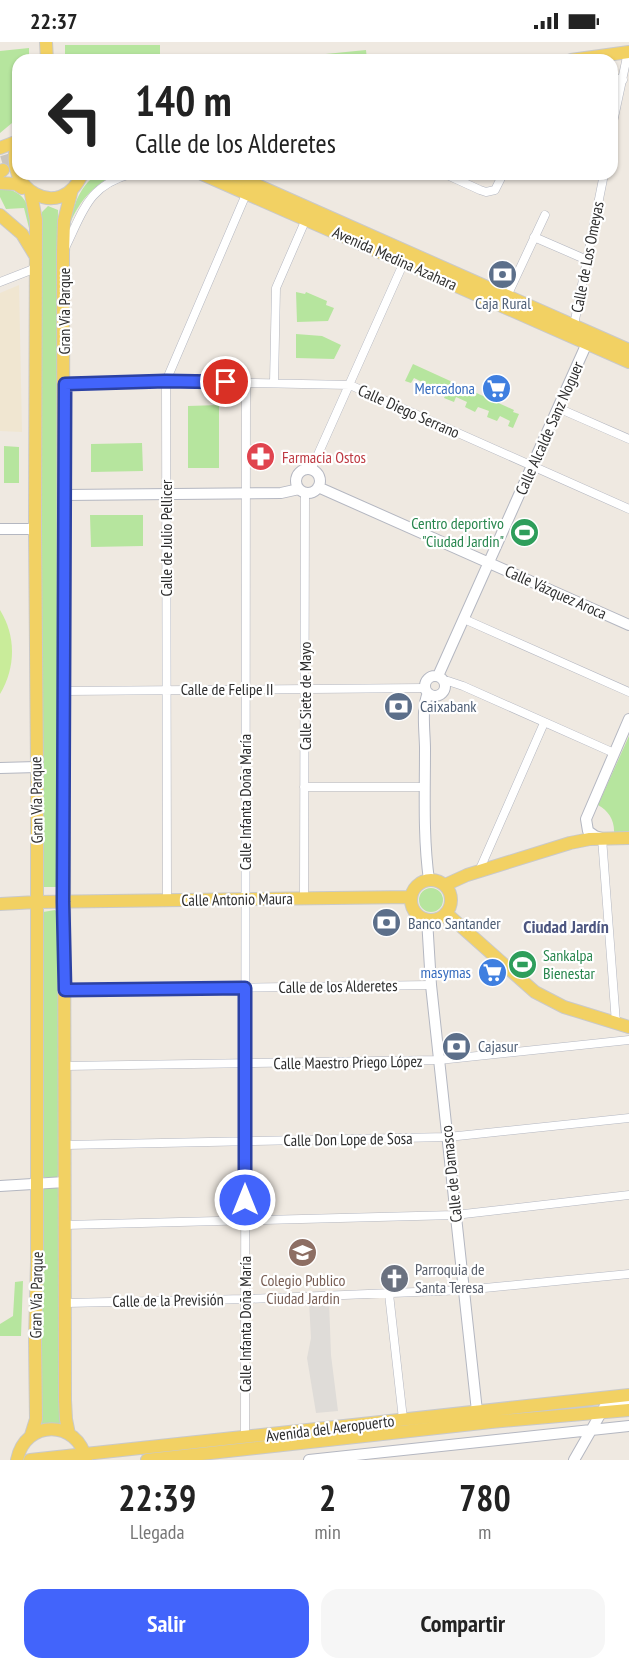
<!DOCTYPE html>
<html lang="es">
<head>
<meta charset="utf-8">
<style>
	:root { --surface:#fff; --page:#f6f6f6; --text:#222; --muted:#767676; --accent:#4264fb }
	body { margin:0; font-family:"PT Sans Narrow",sans-serif; background:var(--page); color:var(--text); height:100vh; display:flex; flex-direction:column; font-size:22px; white-space:nowrap }
	* { box-sizing:border-box; margin:0 }
	p { font-size:20px; color:var(--muted) }
	.icon { flex:none; width:33px; height:33px; fill:none; stroke:currentColor; stroke-width:2; stroke-linecap:round; stroke-linejoin:round }
	.map { position:relative; height:1418px; overflow:hidden }
	.side { display:flex; flex-direction:column; background:var(--surface); flex:1 }
	.side>* { flex:none }
	.hud { position:absolute; left:12px; top:12px; width:606px; height:126px; border-radius:18px; box-shadow:0 2px 4px #0004; background:#fff; color:var(--text); overflow:hidden }
	.pin { position:absolute; display:grid; place-items:center; width:51px; height:51px; color:#fff; margin:-26px; border:3px solid #fff; border-radius:50%; box-shadow:0 2px 6px #0007 }
	.me { position:absolute; width:66px; margin:-33px; rotate:0deg; stroke-linejoin:round; filter:drop-shadow(0 0 4px #0008) }
	.turn { display:flex; align-items:center; gap:21px; height:126px; padding:0 24px; font-size:27px }
	.turn .icon { width:78px; height:78px; stroke-width:2.5 }
	.turn b { display:block; font-size:42px; line-height:51px }
	.eta { display:flex; justify-content:space-evenly; align-items:center; height:102px; text-align:center }
	.eta b { font-size:36px; font-weight:600; line-height:42px }
	.action { display:flex; gap:12px; margin-top:auto; padding:12px 24px }
	.action a { flex:1; height:69px; border-radius:18px; background:var(--accent); color:#fff; font-size:24px; font-weight:600; line-height:69px; text-align:center }
	.action a+a { background:var(--page); color:var(--text) }
	.status { display:flex; justify-content:space-between; align-items:center; height:42px; padding:0 30px; background:var(--surface); direction:ltr }
	.status svg { height:16px; fill:currentColor }
	.map>svg:first-child { display:block }
</style>
</head>
<body>
<div class="status"><b>22:37</b><svg viewBox="0 0 49 12"><path d="M0 12V9h3v3zM5 12V6h3v6zM10 12V3h3v9zM15 12V0h3v12zM26 1h20v11H26zM47 4h2v5h-2z"/></svg></div>
<div class="map">
<svg width="629" height="1418" viewBox="0 0 629 1418">
	<rect width="100%" height="100%" fill="#efe9e1"/>
	<path fill="#f0e6d1" d="M19,243L22,390L0,389V251Z"/>
	<path fill="#b6e59e" d="M65,3H160V18H65Z
		M29,6V18H18V76L0,91V9Z
		M366,8L367,18H285V16Z
		M97,132H115C91,145 78,161 68,186C74,164 78,146 97,132Z
		M0,146C24,148 32,163 29,186L24,166L6,167L0,155Z
		M48,164L58,168L57,240L60,845H42L41,246L42,170Z
		M296,250L305,252L306,250L327,259L326,263L334,266L328,279L297,280Z
		M296,292L322,294L341,303L334,317L296,316Z
		M413,322L514,368L513,370L519,372L513,386L508,384L510,379L500,374L497,379L487,375L489,369L478,365L475,370L465,365L467,360L456,355L454,360L444,356L446,351L435,346L432,351L422,346L424,341L414,336L411,341L405,339Z
		M219,363V426H188V364Z
		M142,401L143,429L91,430V402Z
		M4,404L19,405V441H4Z
		M90,473H143V504L91,505Z
		M629,694V791L614,792C615,779 609,769 598,763Z
		M419 858a12 12 0 1 1 24 0a12 12 0 1 1-24 0Z
		M55,868L58,871L60,1131L57,1135H44L43,1131L42,873L43,870Z
		M56,1145L59,1146L60,1382H42V1149L45,1146Z
		M23,1239L21,1294H0V1282L13,1274L15,1240Z"/>
	<path fill="#c9ec9a" d="M0,568C16,594 16,625 0,652Z"/>
	<path fill="#dfdcd8" d="M329,1259L331,1313L338,1369L316,1371L307,1316L311,1296L309,1260Z"/>
	<g fill="none" stroke-linecap="round" stroke-linejoin="round">
		<path stroke="#c8c4bd" stroke-width="12" stroke-dasharray="12 6" stroke-linecap="butt" d="M2,120L18,115"/>
		<defs>
			<path id="street" d="M612,35L623,38
				M612,85L628,10
				M445,132L480,148L486,150L495,148L503,132
				M534,195L587,218
				M65,206C83,170 87,144 131,132
				M0,240L31,228L35,224
				M507,254L545,173
				M571,284L574,283L604,132
				M274,340L276,246L306,177
				M65,342L166,339L350,343L629,467
				M558,366L629,397
				M311,428L404,220
				M464,577L629,650
				M444,639H448L463,644L614,711
				M65,649L425,646
				M304,745H425
				M602,796L616,981
				M479,829L544,681
				M304,856L305,451
				M167,859L166,339L247,150
				M65,948L431,943
				M65,1024L439,1018L629,998
				M66,1103L448,1095L629,1076
				M65,1183L455,1173L629,1153
				M389,1252L403,1377
				M66,1261L245,1257L464,1248L629,1232
				M245,1396L246,341"/>
			<path id="secondary" d="M296 439a12 12 0 1 1 24 0a12 12 0 1 1-24 0Z
				M318,445L629,583
				M64,453L281,451L299,447
				M0,487H35
				M438,634L587,301
				M425 644a10 10 0 1 1 20 0a10 10 0 1 1-20 0Z
				M428,651C421,667 425,690 425,707C425,750 423,795 429,838
				M0,726L37,725
				M602,796L595,794L588,789L586,777L629,677
				M427,877L431,943L476,1360L477,1369L484,1375
				M0,1144L65,1140
				M309,1418L629,1384
				M574,1418L605,1364L609,1362L629,1359"/>
			<path id="primary" d="M46,0L47,18
				M571,18L629,10
				M18,100C0,146 61,182 82,132
				M0,106L18,99
				M0,130L3,128
				M202,132L629,320
				M232,132L629,308
				M0,141L16,142L22,146
				M31,152L36,178L35,487L37,725V1220L35,1299L36,1377L31,1393
				M0,173L22,192L36,215
				M411 858a20 20 0 1 1 40 0a20 20 0 1 1-40 0Z
				M445,843L467,833L570,801L590,797L629,796
				M0,862L37,860L411,855
				M446,871L535,950L564,965L629,985
				M69,1392L66,1377L65,1358L63,210L64,179L72,147
				M17,1418C25,1377 78,1377 86,1418
				M30,1418L629,1353
				M147,1418L491,1380L629,1368"/>
		</defs>
		<use href="#street" stroke="#b4b7c1" stroke-width="9"/>
		<use href="#secondary" stroke="#b4b7c1" stroke-width="12"/>
		<use href="#primary" stroke="#c9c9c9" stroke-width="14"/>
		<use href="#street" stroke="#fff" stroke-width="8"/>
		<use href="#secondary" stroke="#fff" stroke-width="10"/>
		<use href="#primary" stroke="#f2d163" stroke-width="12"/>
	</g>
	<g fill="none" stroke-linecap="round" stroke-linejoin="round">
		<defs>
			<path id="route" d="M226,340L166,339L65,342L63,860L65,948L245,946V1158"/>
		</defs>
		<use href="#route" stroke="#2b41a3" stroke-width="15"/>
		<use href="#route" stroke="#4264fb" stroke-width="10"/>
	</g>
	<defs>
		<symbol id="bank-disc" viewBox="-11 -11 22 22"><circle r="9.5" fill="#5c6f8a" stroke="#fff"/><path d="M-6-4H6V4H-6ZM0-2.3a2.3 2.3 0 1 0 0 4.6a2.3 2.3 0 1 0 0-4.6Z" fill="#fff"/></symbol>
		<symbol id="supermarket-disc" viewBox="-11 -11 22 22"><circle r="9.5" fill="#3f7fe0" stroke="#fff"/><path d="M-6-5.5h2.5l.6 2H6L4.5 2H-2.5L-4.4-4H-6ZM-1.5 3.2a1.3 1.3 0 1 0 .1 0ZM3 3.2a1.3 1.3 0 1 0 .1 0Z" fill="#fff"/></symbol>
		<symbol id="pharmacy-disc" viewBox="-11 -11 22 22"><circle r="9.5" fill="#e0444e" stroke="#fff"/><path d="M-2-6h4v4h4v4h-4v4h-4v-4h-4v-4h4Z" fill="#fff"/></symbol>
		<symbol id="stadium-disc" viewBox="-11 -11 22 22"><circle r="9.5" fill="#2e9e5b" stroke="#fff"/><path d="M0-5a6.5 5 0 1 0 0 10a6.5 5 0 1 0 0-10ZM-3.5-1.8h7v3.6h-7Z" fill="#fff"/></symbol>
		<symbol id="school-disc" viewBox="-11 -11 22 22"><circle r="9.5" fill="#8d6e63" stroke="#fff"/><path d="M0-5L7-2L0 1L-7-2ZM-4 1L0 2.5L4 1V4Q0 6-4 4Z" fill="#fff"/></symbol>
		<symbol id="church-disc" viewBox="-11 -11 22 22"><circle r="9.5" fill="#6b7280" stroke="#fff"/><path d="M-1.2-6h2.4v3.5h3.3v2.4h-3.3V6h-2.4V-.1h-3.3v-2.4h3.3Z" fill="#fff"/></symbol>
	</defs>
	<g fill-rule="evenodd">
		<use href="#bank-disc" x="486" y="216" width="33" height="33"/>
		<use href="#supermarket-disc" x="480" y="330" width="33" height="33"/>
		<use href="#pharmacy-disc" x="244" y="398" width="33" height="33"/>
		<use href="#stadium-disc" x="508" y="474" width="33" height="33"/>
		<use href="#bank-disc" x="382" y="648" width="33" height="33"/>
		<use href="#bank-disc" x="370" y="864" width="33" height="33"/>
		<use href="#stadium-disc" x="506" y="906" width="33" height="33"/>
		<use href="#supermarket-disc" x="476" y="914" width="33" height="33"/>
		<use href="#bank-disc" x="440" y="988" width="33" height="33"/>
		<use href="#school-disc" x="286" y="1194" width="33" height="33"/>
		<use href="#church-disc" x="378" y="1220" width="33" height="33"/>
	</g>
	<g text-anchor="middle" stroke-width="4.5" stroke-linejoin="round" paint-order="stroke">
		<g font-size="16" fill="#2e2e2e" stroke="#fff">
			<text transform="translate(587 215) rotate(-79)" y="6">Calle de Los Omeyas</text>
			<text transform="translate(395 216) rotate(24)" y="6">Avenida Medina Azahara</text>
			<text transform="translate(64 269) rotate(-90)" y="6">Gran Vía Parque</text>
			<text transform="translate(409 369) rotate(24)" y="6">Calle Diego Serrano</text>
			<text transform="translate(549 386) rotate(-66)" y="6">Calle Alcalde Sanz Noguer</text>
			<text transform="translate(166 496) rotate(-90)" y="6">Calle de Julio Pellicer</text>
			<text transform="translate(556 550) rotate(24)" y="6">Calle Vázquez Aroca</text>
			<text x="227" y="653">Calle de Felipe II</text>
			<text transform="translate(305 654) rotate(-90)" y="6">Calle Siete de Mayo</text>
			<text transform="translate(36 758) rotate(-91)" y="6">Gran Vía Parque</text>
			<text transform="translate(245 760) rotate(-90)" y="6">Calle Infanta Doña María</text>
			<text transform="translate(237 857) rotate(-1)" y="6">Calle Antonio Maura</text>
			<text transform="translate(338 944) rotate(-1)" y="6">Calle de los Alderetes</text>
			<text transform="translate(348 1020) rotate(-1)" y="6">Calle Maestro Priego López</text>
			<text transform="translate(348 1097) rotate(-1)" y="6">Calle Don Lope de Sosa</text>
			<text transform="translate(451 1132) rotate(-96)" y="6">Calle de Damasco</text>
			<text transform="translate(36 1253) rotate(-89)" y="6">Gran Vía Parque</text>
			<text transform="translate(168 1258) rotate(-1)" y="6">Calle de la Previsión</text>
			<text transform="translate(245 1282) rotate(-90)" y="6">Calle Infanta Doña María</text>
			<text transform="translate(330 1386) rotate(-7)" y="6">Avenida del Aeropuerto</text>
		</g>
		<g font-size="16" fill="#4e5e75" stroke="#fff" text-anchor="start">
			<text x="503" y="267" text-anchor="middle">Caja Rural</text>
			<text x="420" y="670">Caixabank</text>
			<text x="408" y="887">Banco Santander</text>
			<text x="478" y="1010">Cajasur</text>
		</g>
		<g font-size="16" fill="#366cbe" stroke="#fff" text-anchor="end">
			<text x="475" y="352">Mercadona</text>
			<text x="471" y="936">masymas</text>
		</g>
		<g font-size="16" fill="#be3a42" stroke="#fff" text-anchor="start">
			<text x="282" y="421">Farmacia Ostos</text>
		</g>
		<g font-size="16" fill="#27864d" stroke="#fff" text-anchor="end">
			<text x="504" y="487">Centro deportivo<tspan x="504" dy="18">"Ciudad Jardin"</tspan></text>
			<text x="543" y="919" text-anchor="start">Sankalpa<tspan x="543" dy="18">Bienestar</tspan></text>
		</g>
		<g font-size="16" fill="#5b616d" stroke="#fff" text-anchor="start">
			<text x="415" y="1233">Parroquia de<tspan x="415" dy="18">Santa Teresa</tspan></text>
		</g>
		<g font-size="16" fill="#785e54" stroke="#fff">
			<text x="303" y="1244">Colegio Publico<tspan x="303" dy="18">Ciudad Jardin</tspan></text>
		</g>
		<g font-size="18" font-weight="bold" fill="#4d5680" stroke="#fff">
			<text x="566" y="891">Ciudad Jardín</text>
		</g>
	</g>
</svg>
<div class="pin" style="left:226px;top:340px;background:#d93025"><svg class="icon" aria-label="arrive" viewBox="0 0 24 24"><path d="M6 21V4h12l-3 4 3 4H6"/></svg></div>
<svg class="me" style="left:245px;top:1158px" viewBox="-20 -20 40 40"><circle r="17" fill="#4264fb" stroke="#fff" stroke-width="3"/><path d="M0-11L8 9 0 5-8 9z" fill="#fff"/></svg>
<div class="hud">
<div class="turn"><svg class="icon" aria-label="left" viewBox="0 0 24 24"><path d="M17 20v-9H6M10 6l-5 5 5 5"/></svg><div><b>140 m</b>Calle de los Alderetes</div></div>
</div>
</div>
<section class="side">
<div class="eta">
<div><b>22:39</b><p>Llegada</p></div>
<div><b>2</b><p>min</p></div>
<div><b>780</b><p>m</p></div>
</div>
<div class="action"><a>Salir</a><a>Compartir</a></div>
</section>
</body>
</html>
